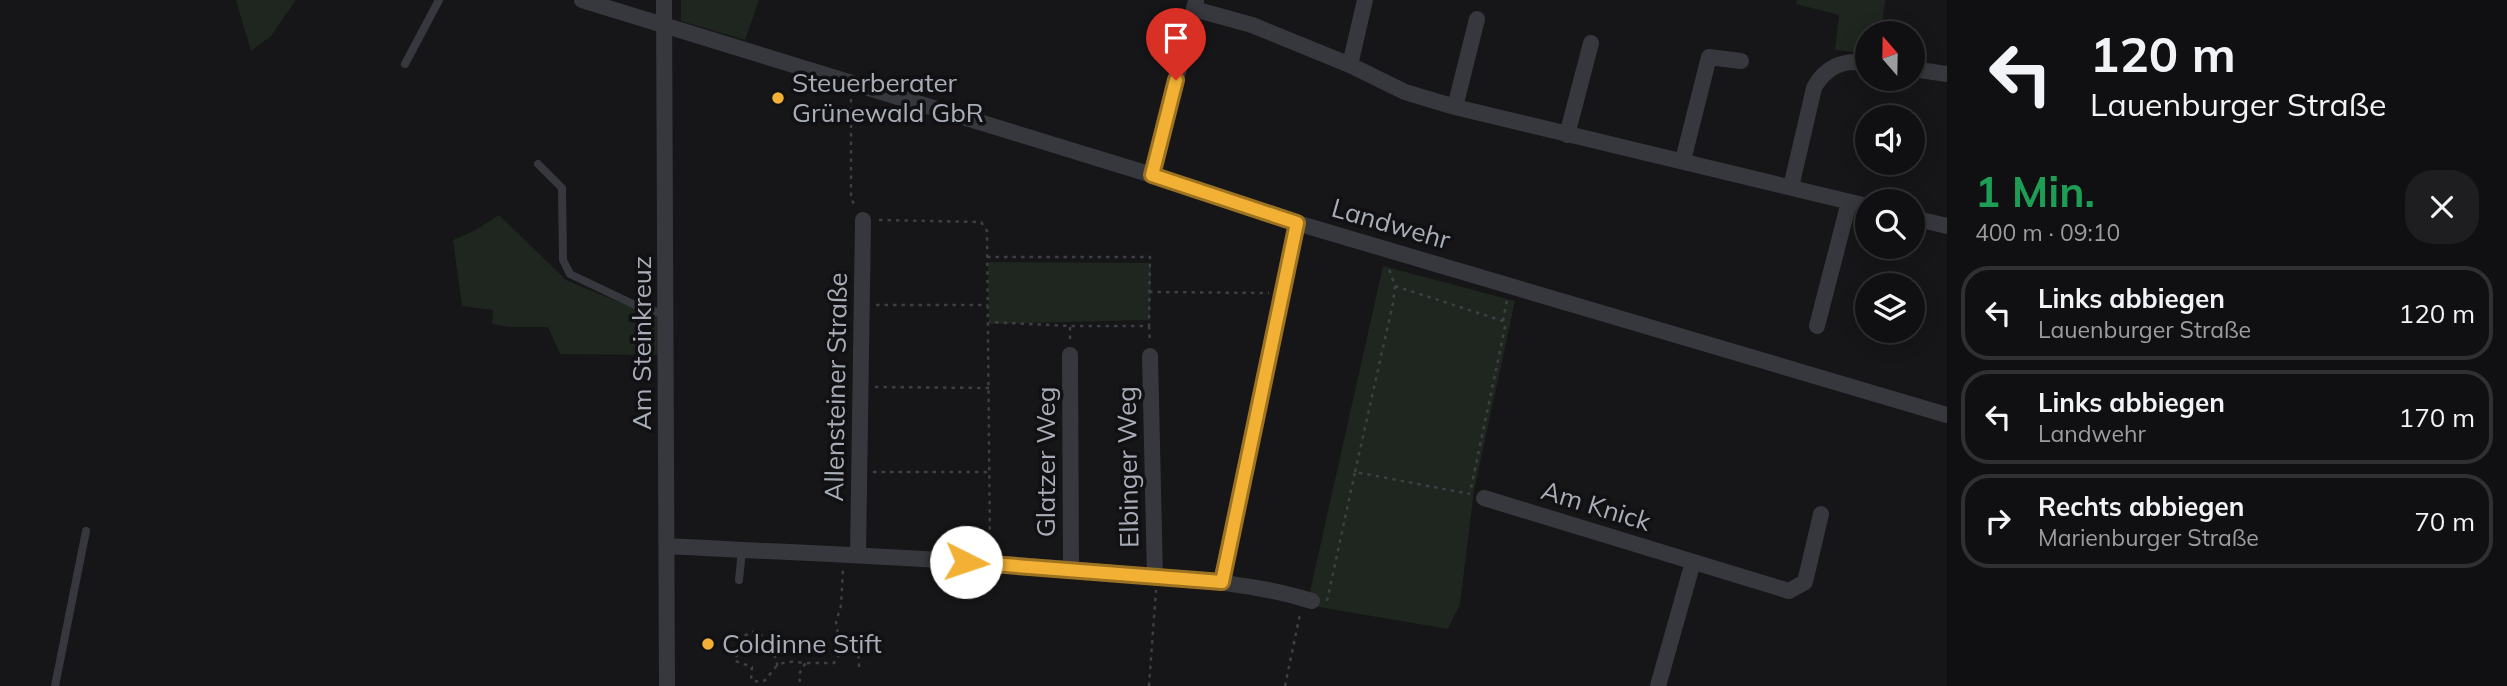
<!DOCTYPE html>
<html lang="de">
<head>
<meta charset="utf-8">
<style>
	:root { --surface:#101012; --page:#1e1e20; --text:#f1f3f6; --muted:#9c9d9f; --line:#303032 }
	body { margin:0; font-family:Mulish,sans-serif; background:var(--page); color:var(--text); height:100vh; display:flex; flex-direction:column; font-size:26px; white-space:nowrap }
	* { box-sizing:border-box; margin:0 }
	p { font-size:23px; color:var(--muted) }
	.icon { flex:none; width:38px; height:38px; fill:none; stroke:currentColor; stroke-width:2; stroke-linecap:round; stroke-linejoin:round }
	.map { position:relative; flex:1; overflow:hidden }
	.side { display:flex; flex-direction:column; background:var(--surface); width:560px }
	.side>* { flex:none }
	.hud { background:#101012; color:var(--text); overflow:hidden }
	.needle { width:46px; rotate:340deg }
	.buttons { position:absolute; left:1855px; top:21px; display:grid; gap:14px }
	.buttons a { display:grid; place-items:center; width:70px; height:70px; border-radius:50%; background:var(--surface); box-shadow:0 4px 18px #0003,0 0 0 2px var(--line); font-size:35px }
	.pin { position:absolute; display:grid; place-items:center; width:60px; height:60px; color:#fff; margin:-72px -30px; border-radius:50% 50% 50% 0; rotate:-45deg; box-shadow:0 0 7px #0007 }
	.pin .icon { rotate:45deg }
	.me { position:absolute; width:77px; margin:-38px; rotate:94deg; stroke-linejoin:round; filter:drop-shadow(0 0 5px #0008) }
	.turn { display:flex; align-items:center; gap:24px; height:147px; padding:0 28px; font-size:32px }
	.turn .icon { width:91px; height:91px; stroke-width:2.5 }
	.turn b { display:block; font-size:49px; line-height:60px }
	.round { display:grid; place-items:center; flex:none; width:74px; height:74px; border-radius:28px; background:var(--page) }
	.head { display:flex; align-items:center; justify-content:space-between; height:119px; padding:0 28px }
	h1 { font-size:42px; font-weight:700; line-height:52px; color:#1e9e55 }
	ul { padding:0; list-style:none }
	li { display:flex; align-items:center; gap:21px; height:94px; margin:0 14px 10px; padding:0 14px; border:4px solid var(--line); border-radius:28px }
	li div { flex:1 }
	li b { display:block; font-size:26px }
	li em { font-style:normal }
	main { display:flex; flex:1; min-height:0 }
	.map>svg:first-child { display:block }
</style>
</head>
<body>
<main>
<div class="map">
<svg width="1947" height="686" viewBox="0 0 1947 686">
	<rect width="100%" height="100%" fill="#161618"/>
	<path fill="#1e261f" d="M236,0H296L271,36L251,51Z
		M681,0H759L745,40L681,21Z
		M1797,0H1885L1881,33H1867V53L1835,50L1839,15L1796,4Z
		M499,215L566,280L636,309L665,318L666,355L560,354L548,327H510L492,324L493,310L462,306L453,240L474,231Z
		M988,262L1151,263L1150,320L991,324L989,322Z
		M1383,266L1515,301L1474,490L1460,604L1448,629L1307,605Z"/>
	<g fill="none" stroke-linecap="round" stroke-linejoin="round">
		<path stroke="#3d3f44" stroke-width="2.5" stroke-dasharray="3.5 5" stroke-linecap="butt" d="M851,99V199L856,207
			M879,220L981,222L987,231L990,549
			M987,257H1150L1149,326H1070L989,322
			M1395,286L1503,321L1505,327L1471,488
			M1149,292L1269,293
			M876,305H988
			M1503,321L1507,300
			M1149,326L1150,342
			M1070,327V341
			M875,387L989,388
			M873,472H989
			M1355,472L1393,303L1395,286L1388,266
			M1327,601L1355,472L1470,494
			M807,663H834L841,652L836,622L841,606L843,568
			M777,666V660L759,632H753L739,638V649L735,661L752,667L751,680C769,686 767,674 777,666C785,660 797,662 806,663C799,671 798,676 801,686
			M859,667L858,643L865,637
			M1149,686L1156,590
			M1285,686L1300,614"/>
		<path stroke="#37383d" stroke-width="8" d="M405,64L439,0
			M538,164L562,188L563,260L570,274L635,305L667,315
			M739,580L742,550
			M55,686L86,531"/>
		<path stroke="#37383d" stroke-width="16" d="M582,0L1152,175L1297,223L1947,415
			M664,0L667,686
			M1194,9L1252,25L1350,65L1405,92L1455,107L1867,206
			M1350,65L1365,0
			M1913,69L1947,74
			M1455,107L1477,19
			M1567,135L1591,43
			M1683,160L1709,57L1741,61
			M1152,175L1196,1
			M1791,187L1814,88C1825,67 1844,59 1867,63
			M1913,218L1947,226
			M1817,326L1849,202
			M1070,355L1071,569
			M1150,356L1155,577
			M1484,498L1789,591L1805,582L1821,514
			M667,546C816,554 965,559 1113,573C1179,579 1248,581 1312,601
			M858,555L863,220
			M1221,582L1297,223
			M1658,686L1693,562"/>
	</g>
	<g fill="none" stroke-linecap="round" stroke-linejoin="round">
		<defs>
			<path id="route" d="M966,562L1222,582L1297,223L1152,175L1176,80"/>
		</defs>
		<use href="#route" stroke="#9d7322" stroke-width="18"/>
		<use href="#route" stroke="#f2b134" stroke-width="12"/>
	</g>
	<g fill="#f2b134" stroke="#111113" stroke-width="2.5">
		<circle cx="778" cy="98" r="7"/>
		<circle cx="708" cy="644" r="7"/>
	</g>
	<g text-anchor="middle" stroke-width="7" stroke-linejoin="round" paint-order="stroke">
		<g font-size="26" fill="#a8adb8" stroke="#111113" text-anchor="start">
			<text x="792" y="92">Steuerberater<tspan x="792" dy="30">Grünewald GbR</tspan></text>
			<text x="722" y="653">Coldinne Stift</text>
		</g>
		<g font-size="26" fill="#a8adb8" stroke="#111113">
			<text transform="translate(1391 224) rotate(16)" y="9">Landwehr</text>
			<text transform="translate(642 343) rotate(-90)" y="9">Am Steinkreuz</text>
			<text transform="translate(836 387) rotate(-89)" y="9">Allensteiner Straße</text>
			<text transform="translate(1046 462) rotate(-90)" y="9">Glatzer Weg</text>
			<text transform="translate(1128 467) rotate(-91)" y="9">Elbinger Weg</text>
			<text transform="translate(1596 506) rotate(17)" y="9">Am Knick</text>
		</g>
	</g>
</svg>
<div class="buttons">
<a><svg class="needle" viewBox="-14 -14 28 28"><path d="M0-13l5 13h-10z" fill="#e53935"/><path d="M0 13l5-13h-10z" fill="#9c9d9f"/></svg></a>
<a><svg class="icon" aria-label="sound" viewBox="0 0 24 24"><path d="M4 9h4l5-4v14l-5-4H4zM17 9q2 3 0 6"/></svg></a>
<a><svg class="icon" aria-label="search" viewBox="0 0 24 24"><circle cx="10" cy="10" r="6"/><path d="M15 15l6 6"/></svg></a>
<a><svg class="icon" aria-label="layers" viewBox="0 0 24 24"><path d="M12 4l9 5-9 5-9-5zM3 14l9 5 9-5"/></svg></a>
</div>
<div class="pin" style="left:1176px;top:80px;background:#d93025"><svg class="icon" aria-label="arrive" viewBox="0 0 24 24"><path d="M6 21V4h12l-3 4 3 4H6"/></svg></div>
<svg class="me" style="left:966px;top:562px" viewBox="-20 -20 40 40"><circle r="19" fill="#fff"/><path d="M0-13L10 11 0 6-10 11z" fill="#f2b134"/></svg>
</div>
<section class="side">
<div class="hud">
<div class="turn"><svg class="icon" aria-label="left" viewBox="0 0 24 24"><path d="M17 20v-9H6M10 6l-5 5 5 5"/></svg><div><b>120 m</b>Lauenburger Straße</div></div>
</div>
<div class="head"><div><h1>1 Min.</h1><p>400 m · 09:10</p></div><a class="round"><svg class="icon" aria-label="close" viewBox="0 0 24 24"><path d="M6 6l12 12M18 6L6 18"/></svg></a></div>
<ul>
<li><svg class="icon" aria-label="left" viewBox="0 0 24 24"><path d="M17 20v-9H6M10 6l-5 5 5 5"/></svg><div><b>Links abbiegen</b><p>Lauenburger Straße</p></div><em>120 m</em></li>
<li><svg class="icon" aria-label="left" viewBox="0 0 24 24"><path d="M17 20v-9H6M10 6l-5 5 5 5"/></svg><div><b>Links abbiegen</b><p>Landwehr</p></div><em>170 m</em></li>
<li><svg class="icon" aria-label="right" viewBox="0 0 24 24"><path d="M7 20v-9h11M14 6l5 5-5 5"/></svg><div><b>Rechts abbiegen</b><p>Marienburger Straße</p></div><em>70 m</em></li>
</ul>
</section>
</main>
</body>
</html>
